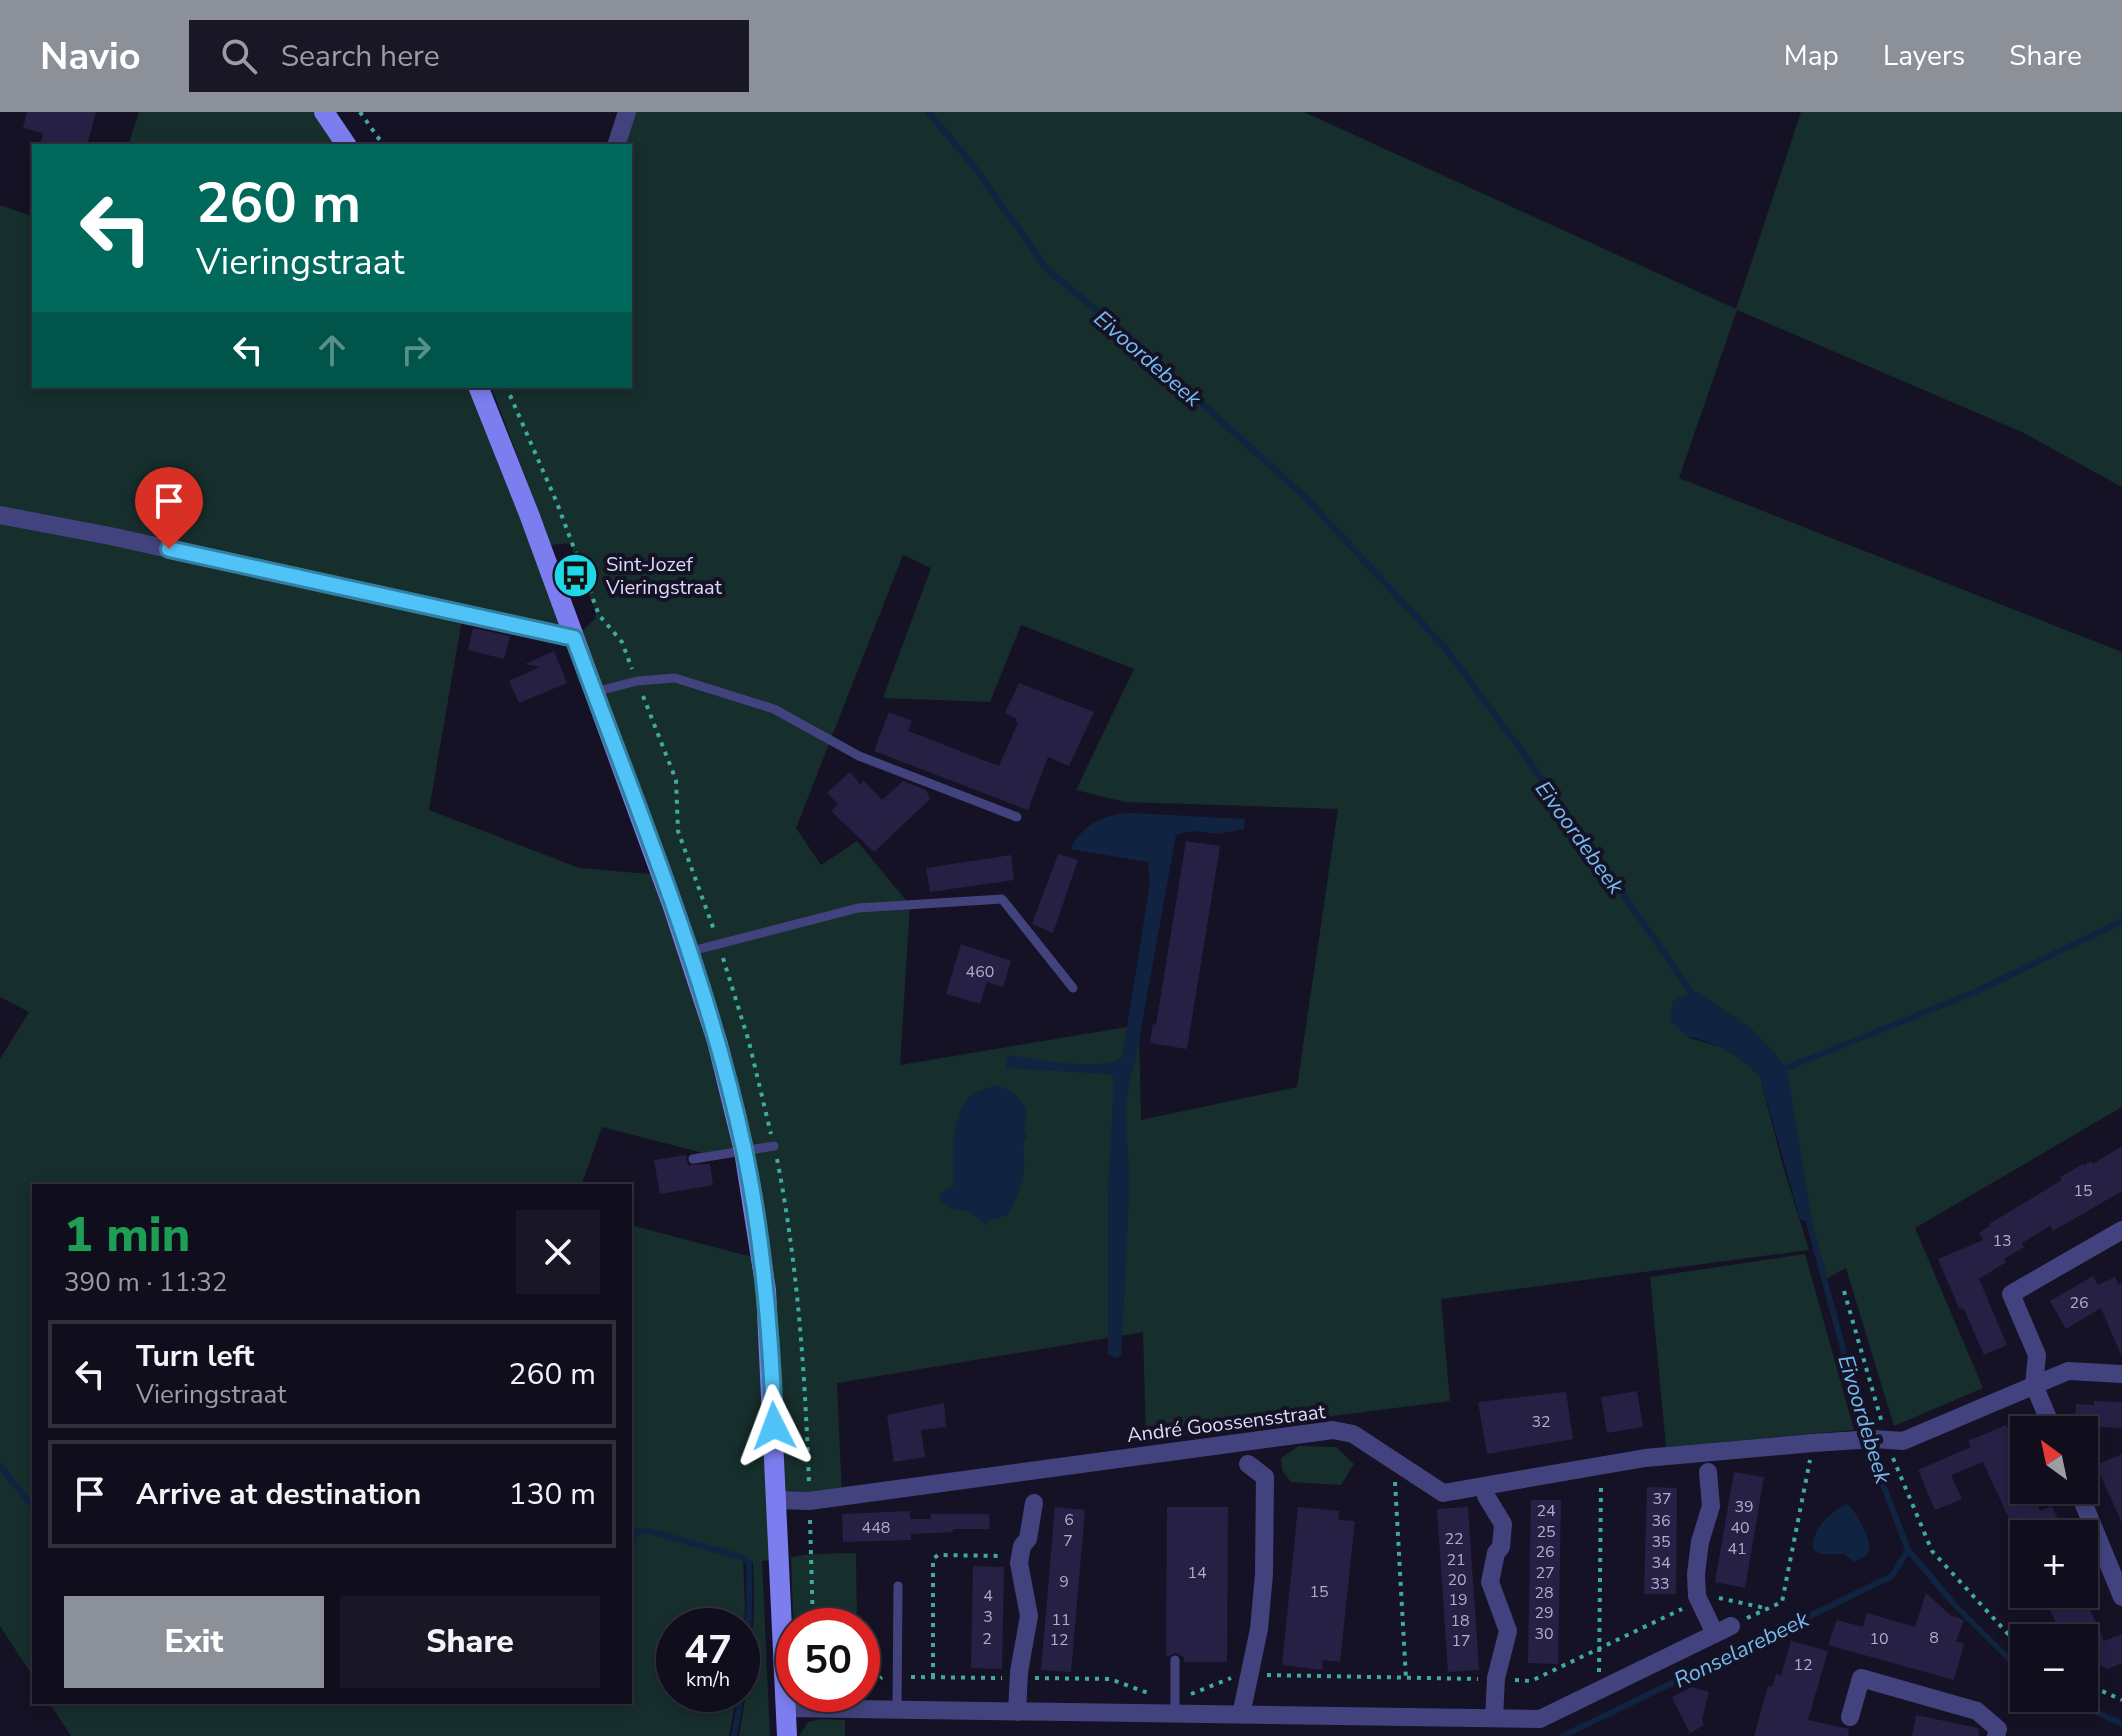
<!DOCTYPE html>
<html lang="en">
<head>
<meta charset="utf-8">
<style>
	:root { --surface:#100e1c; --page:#191725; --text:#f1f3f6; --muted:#9c9ca3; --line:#302e3b; --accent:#8c9099 }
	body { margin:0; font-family:"Nunito Sans",sans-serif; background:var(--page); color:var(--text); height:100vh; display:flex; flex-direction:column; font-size:30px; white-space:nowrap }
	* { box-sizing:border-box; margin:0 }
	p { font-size:26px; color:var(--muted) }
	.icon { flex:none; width:44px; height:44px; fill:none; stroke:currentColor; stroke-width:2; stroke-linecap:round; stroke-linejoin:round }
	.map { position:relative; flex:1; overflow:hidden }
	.sheet { position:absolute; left:32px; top:1072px; width:600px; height:520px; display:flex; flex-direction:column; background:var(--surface); border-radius:0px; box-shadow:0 4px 12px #0003,0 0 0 2px var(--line) }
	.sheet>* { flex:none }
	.hud { position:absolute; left:32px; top:32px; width:600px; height:244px; border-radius:0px; box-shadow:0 4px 12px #0003,0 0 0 2px var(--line); background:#00695c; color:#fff; overflow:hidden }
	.needle { width:52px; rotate:327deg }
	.buttons { position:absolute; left:2010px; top:1304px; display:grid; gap:16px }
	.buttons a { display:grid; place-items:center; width:88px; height:88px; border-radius:0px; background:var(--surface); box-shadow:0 4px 12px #0003,0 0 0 2px var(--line); font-size:40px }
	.speed { position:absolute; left:656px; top:1496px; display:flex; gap:16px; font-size:40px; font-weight:700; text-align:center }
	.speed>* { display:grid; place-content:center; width:104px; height:104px; border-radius:50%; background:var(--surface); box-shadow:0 4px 12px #0003,0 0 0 2px var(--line); line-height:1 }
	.speed small { font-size:20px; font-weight:400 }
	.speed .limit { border:12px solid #d22; background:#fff; color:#111 }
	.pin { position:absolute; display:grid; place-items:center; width:68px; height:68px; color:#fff; margin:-82px -34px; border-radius:50% 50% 50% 0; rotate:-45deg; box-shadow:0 0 8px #0007 }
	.pin .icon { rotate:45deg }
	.me { position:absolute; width:88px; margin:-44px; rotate:357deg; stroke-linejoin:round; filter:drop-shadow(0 0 6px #0008) }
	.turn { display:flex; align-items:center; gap:28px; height:168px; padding:0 32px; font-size:36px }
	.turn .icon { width:104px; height:104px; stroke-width:2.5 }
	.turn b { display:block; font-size:56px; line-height:68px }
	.lanes { display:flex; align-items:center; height:76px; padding:0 32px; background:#0003; justify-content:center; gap:40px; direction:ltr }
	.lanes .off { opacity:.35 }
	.round { display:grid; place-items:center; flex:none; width:84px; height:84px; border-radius:0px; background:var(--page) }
	.summary { display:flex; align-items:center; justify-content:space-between; height:136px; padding:0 32px }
	h1 { font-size:48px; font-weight:800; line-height:60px; color:#1e9e55 }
	.action { display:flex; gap:16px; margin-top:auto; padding:16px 32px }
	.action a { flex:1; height:92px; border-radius:0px; background:var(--accent); color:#fff; font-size:32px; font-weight:800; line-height:92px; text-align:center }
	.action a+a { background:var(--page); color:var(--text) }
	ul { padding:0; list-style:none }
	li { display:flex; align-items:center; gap:24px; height:108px; margin:0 16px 12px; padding:0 16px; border:4px solid var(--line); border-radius:0px }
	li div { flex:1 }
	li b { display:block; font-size:30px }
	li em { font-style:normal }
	header { display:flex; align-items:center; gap:48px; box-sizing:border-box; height:112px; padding:0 40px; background:var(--accent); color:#fff }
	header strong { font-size:38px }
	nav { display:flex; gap:44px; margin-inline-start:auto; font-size:28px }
	.search { width:560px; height:72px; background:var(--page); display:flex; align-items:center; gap:20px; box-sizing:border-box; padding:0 28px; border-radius:0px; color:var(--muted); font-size:30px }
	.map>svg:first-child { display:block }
</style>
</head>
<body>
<header>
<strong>Navio</strong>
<div class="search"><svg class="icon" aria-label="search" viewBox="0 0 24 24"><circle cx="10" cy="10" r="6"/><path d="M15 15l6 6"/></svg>Search here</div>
<nav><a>Map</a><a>Layers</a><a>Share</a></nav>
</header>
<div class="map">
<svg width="2122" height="1624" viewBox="0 0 2122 1624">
	<rect width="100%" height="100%" fill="#151225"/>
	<path fill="#162e2c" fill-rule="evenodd" d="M139,0H324L347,34H128Z
		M627,0H1304L1736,197L1801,0H2122V375L2024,321L1737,198L1679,366L2122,540V995L1915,1116L1983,1276L1894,1314L1846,1156L1824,1168L1809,1110L1784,957L1752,921L1686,925L1722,935L1743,948L1760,965L1783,1054L1809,1138L1441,1187L1450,1289L1146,1328L1143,1220L837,1271L842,1385L778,1388L780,1447L762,1449L770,1624H739C749,1565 757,1510 753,1450L743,1446L745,1497L742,1540V1514H674V1582H737L729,1624H71L49,1590H630V1113L760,1147L744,1039L715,1044L602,1015L581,1074H34V1566L0,1514V947L29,900L0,885V93L34,105V274H478L575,525L595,507L596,501L570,431L551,433L491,274H630V34H616ZM903,443L931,456L883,586L990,590L1021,513L1134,557L1076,678L1125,690L1338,697L1297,975L1141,1008L1139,913L900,953L910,793L857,729L821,753L796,716ZM463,502L574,526L661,763L579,756L429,698Z
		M1805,1142L1854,1318L1666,1335L1650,1165Z
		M1299,1334L1336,1335L1354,1352L1341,1373L1291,1370L1282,1358L1281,1346Z
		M856,1441L857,1514H794V1530L791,1445L811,1442Z
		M820,1607L845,1608V1624H799L808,1610Z"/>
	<path fill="#102340" d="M1131,701L1245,707L1244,717L1219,722L1192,719L1176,723L1135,950C1119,997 1130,1030 1129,1077C1127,1133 1124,1188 1121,1244L1116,1246L1108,1242V1082L1114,967L1109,962L1006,956L1007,943C1039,947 1093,960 1122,946L1150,771L1148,750L1070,737C1083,712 1104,702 1131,701Z
		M1691,880L1752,921L1784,957L1809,1110L1800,1107L1760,965C1748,953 1735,941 1719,934C1694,924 1691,930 1670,908L1673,889Z
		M995,973C1016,979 1034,995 1023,1018L1027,1025C1020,1036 1025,1046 1024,1058C1022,1074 1015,1088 1008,1103L989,1109L985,1113L970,1099C957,1098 948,1099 940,1088V1082L954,1074C952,1049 950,1000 972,983C978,979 988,976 995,973Z
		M1847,1392C1855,1397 1872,1428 1869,1438C1867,1445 1860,1447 1854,1450L1844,1442H1820L1813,1438C1812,1416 1828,1402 1847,1392Z"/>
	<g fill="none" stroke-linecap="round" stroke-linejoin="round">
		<path stroke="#102340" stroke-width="6" d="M928,0L972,52L1048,158L1129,225L1306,386L1447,538L1557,687L1691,880L1752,921L1784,957L1809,1110L1870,1338L1908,1438L1954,1492L2024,1562
			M1784,957L1975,880L2122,809
			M0,1354L34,1396
			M630,1435L636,1420L649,1419L741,1445L749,1450C751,1511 746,1564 734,1624
			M2067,1586L2122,1612
			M1563,1624L1892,1464L1908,1438"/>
	</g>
	<path fill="#262044" d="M27,0H96L87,34H40L43,21L23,16Z
		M473,516L510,524L504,547L468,538Z
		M554,539L567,571L519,591L509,569L540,555L525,552Z
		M1019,571L1094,600L1069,654L1048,645L1028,698L874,639L889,600L912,609L908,619L999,654L1018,611L1015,610L1017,607L1005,601Z
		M850,660L861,673L863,668L882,688L903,669L926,678L930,687L874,740L831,699L838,692L827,681Z
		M1186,729L1220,734L1187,937L1150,931L1153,912L1156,913Z
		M1058,742L1078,748L1053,821L1032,812Z
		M1011,743L1014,768L930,780L926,756Z
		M961,832L1011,849L1003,875L987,870L980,892L946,882Z
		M2122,1034V1079L2053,1119L2050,1114L2022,1131L2024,1135L2004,1147L2006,1150L1979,1167L2007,1233L1984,1243L1964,1197L1959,1196L1938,1147L1983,1128L1979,1121L1990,1114L1989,1112L2062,1068L2060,1065L2083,1052L2084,1054L2091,1049L2093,1052Z
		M686,1043L688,1053L710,1052L713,1073L660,1082L654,1048Z
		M2093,1164L2098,1173L2115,1165L2118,1172L2122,1171V1245L2101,1196L2066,1217L2050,1189Z
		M1637,1279L1643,1315L1607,1321L1601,1285Z
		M1566,1280L1573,1327L1487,1342L1478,1290Z
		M2094,1289L2122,1290V1316L2093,1315L2094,1312L2075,1311L2076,1292L2094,1293Z
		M944,1291L946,1315L921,1318L925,1345L894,1350L887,1303Z
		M2006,1313L2024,1354V1378H2032L2040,1399L2052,1394L2062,1416L2049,1422H2016L1983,1350L1951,1363L1962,1387L1935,1398L1918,1358L1971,1335L1968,1329Z
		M2122,1342V1411L2096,1353Z
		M1734,1360L1764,1365L1745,1476L1715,1470Z
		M1647,1375L1677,1376L1676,1482H1644Z
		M1531,1388H1561L1558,1552L1528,1551Z
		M1055,1395L1085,1398L1071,1560L1041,1558Z
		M1167,1395H1228L1227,1550H1184V1545L1176,1541L1166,1545Z
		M1298,1395L1339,1399L1338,1408L1355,1409L1340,1550L1323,1548L1322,1558L1282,1553Z
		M1468,1395L1479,1558L1448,1560L1437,1397Z
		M910,1399V1407H931V1402H989L990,1417H953V1420L911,1422V1428L843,1430L842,1402Z
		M973,1454L1004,1455L1002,1557L971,1556Z
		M1926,1481L1950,1503L1964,1508L1956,1529L1964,1532L1954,1568L1828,1533L1837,1508L1863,1515L1867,1501L1915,1515Z
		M2083,1482L2104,1529L2122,1522V1551L2108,1557L2084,1545V1526H2063L2049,1496Z
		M1791,1529L1828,1539L1808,1608L1849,1617L1848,1624H1754L1768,1574L1772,1575L1776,1562L1781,1564Z
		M1692,1575L1709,1580L1702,1607L1704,1613L1690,1621L1672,1585Z
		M1916,1603L1978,1616L1979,1624H1912Z"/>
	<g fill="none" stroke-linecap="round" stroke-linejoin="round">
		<path stroke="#3eaba0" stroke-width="4" stroke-dasharray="4 6" stroke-linecap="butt" d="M360,0L384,34
			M506,274L557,391L599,503L622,530L632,557
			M643,584L676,668L678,719L714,818
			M723,846L749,930L771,1022
			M777,1047C798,1154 805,1262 809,1372
			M1844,1179L1882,1311
			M1893,1346L1932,1439L2008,1522L2024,1533
			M1395,1370L1406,1567
			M810,1408L813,1514
			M1719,1486L1765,1496
			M1747,1506L1782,1490L1810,1348
			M1599,1560L1601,1373
			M1267,1563L1478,1567
			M911,1565L1002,1566
			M933,1565V1447L938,1443L1002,1444
			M1035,1566L1110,1567L1148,1581
			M1515,1568L1531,1569L1682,1497
			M2084,1571L2122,1588
			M864,1578L882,1565
			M1191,1582L1231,1566"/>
		<path stroke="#42437e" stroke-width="9" d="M595,580L637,569L675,566L774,597L859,644L1017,705
			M688,840L858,796L1002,787L1073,876
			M693,1047L774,1034
			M1175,1548V1602
			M897,1599L898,1474"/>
		<path stroke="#42437e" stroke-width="18" d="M616,34L627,0
			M0,403L110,424L574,526
			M2053,1318L2034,1273L2037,1243L2011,1182L2122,1118
			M1708,1360L1711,1394L1700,1430L1696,1462L1697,1484L1715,1522
			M2078,1378L2122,1485
			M1486,1384L1503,1412L1501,1435L1496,1441L1490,1470L1508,1519L1496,1566L1494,1606
			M777,1388L809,1389L1333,1318L1353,1322L1443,1381L1645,1346L1813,1331L1874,1327L1903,1329L2068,1259L2122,1262
			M786,1596L1540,1607L1731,1514
			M1017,1600L1019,1560L1029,1504L1019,1451L1022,1434L1028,1427L1034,1391
			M1241,1603L1259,1517L1264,1462L1265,1365L1248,1352
			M1850,1605L1861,1566L1977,1599L1998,1617L1996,1624"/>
		<path stroke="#7c7ef0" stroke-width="20" d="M324,0L347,34
			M478,274L529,402L672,792L717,929L744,1039L766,1178L787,1624"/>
	</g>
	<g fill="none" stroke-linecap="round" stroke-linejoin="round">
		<defs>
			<path id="route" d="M169,437L574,526C636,693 707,862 744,1037C763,1128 771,1221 774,1314"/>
		</defs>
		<use href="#route" stroke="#337fa1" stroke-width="20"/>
		<use href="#route" stroke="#4fc3f7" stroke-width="14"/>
	</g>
	<defs>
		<symbol id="bus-disc" viewBox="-11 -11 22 22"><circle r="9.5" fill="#1cd9e5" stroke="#151225"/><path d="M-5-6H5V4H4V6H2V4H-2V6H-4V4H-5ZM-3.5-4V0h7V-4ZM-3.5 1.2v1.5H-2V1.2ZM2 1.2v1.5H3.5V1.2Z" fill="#111"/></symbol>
	</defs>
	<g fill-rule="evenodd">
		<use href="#bus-disc" x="550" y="438" width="51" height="51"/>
	</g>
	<g text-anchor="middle" stroke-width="8" stroke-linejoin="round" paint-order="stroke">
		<g font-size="16" fill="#afaccd">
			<text x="980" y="865">460</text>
			<text x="2083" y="1084">15</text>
			<text x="2002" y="1134">13</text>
			<text x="2079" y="1196">26</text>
			<text x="1541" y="1315">32</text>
			<text x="1662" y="1392">37</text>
			<text x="1744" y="1400">39</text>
			<text x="1546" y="1404">24</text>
			<text x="1069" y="1413">6</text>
			<text x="1661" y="1414">36</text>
			<text x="876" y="1421">448</text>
			<text x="1740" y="1421">40</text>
			<text x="1546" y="1425">25</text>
			<text x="1454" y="1432">22</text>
			<text x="1068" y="1434">7</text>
			<text x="1661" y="1435">35</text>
			<text x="1737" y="1442">41</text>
			<text x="1545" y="1445">26</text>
			<text x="1456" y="1453">21</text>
			<text x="1661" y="1456">34</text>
			<text x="1197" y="1466">14</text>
			<text x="1545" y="1466">27</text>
			<text x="1457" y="1473">20</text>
			<text x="1064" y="1475">9</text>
			<text x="1660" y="1477">33</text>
			<text x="1319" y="1485">15</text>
			<text x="1544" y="1486">28</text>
			<text x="988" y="1489">4</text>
			<text x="1458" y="1493">19</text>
			<text x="1544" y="1506">29</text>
			<text x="988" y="1510">3</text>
			<text x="1061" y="1513">11</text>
			<text x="1460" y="1514">18</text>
			<text x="1544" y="1527">30</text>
			<text x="1934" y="1531">8</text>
			<text x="987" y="1532">2</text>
			<text x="1879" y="1532">10</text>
			<text x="1059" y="1533">12</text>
			<text x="1461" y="1534">17</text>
			<text x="1803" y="1558">12</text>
		</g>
		<g font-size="20" fill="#dddafb" stroke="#151225" text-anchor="start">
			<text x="606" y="459">Sint-Jozef<tspan x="606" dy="23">Vieringstraat</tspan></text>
		</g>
		<g font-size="20" fill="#dddafb" stroke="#151225">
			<text transform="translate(1226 1311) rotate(-7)" y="7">André Goossensstraat</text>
		</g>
		<g font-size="22" font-style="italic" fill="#74bbef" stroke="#151225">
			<text transform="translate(1148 246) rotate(41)" y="8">Eivoordebeek</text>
			<text transform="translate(1580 725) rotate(54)" y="8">Eivoordebeek</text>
			<text transform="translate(1865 1307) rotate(73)" y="8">Eivoordebeek</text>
			<text transform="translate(1741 1537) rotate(-26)" y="8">Ronselarebeek</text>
		</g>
	</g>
</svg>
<div class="buttons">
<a><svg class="needle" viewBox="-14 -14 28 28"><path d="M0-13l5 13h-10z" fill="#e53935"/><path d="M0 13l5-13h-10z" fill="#9c9ca3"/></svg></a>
<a>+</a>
<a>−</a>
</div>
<div class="speed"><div>47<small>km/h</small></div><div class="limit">50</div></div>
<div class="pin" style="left:169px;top:437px;background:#d93025"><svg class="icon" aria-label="arrive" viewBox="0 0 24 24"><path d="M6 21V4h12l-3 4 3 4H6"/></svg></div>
<svg class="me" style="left:774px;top:1314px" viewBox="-20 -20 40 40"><path d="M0-17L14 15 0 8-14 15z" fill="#4fc3f7" stroke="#fff" stroke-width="4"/></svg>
<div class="hud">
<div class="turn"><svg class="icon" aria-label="left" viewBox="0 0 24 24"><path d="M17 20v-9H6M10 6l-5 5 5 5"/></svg><div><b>260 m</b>Vieringstraat</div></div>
<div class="lanes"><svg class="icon" aria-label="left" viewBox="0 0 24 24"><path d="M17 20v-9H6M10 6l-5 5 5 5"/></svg><svg class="icon off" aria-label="ahead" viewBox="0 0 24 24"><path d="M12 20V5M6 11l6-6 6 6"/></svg><svg class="icon off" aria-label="right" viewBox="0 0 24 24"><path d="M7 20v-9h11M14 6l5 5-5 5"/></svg></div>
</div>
<section class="sheet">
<div class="summary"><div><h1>1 min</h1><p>390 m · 11:32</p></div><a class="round"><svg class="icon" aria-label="close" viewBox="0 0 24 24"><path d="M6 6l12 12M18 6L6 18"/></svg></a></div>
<ul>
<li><svg class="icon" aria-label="left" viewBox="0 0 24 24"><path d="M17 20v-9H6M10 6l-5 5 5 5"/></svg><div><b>Turn left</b><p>Vieringstraat</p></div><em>260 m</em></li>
<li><svg class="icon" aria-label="arrive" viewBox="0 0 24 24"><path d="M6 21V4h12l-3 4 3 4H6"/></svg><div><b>Arrive at destination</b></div><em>130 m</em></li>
</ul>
<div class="action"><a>Exit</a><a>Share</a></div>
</section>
</div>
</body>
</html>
